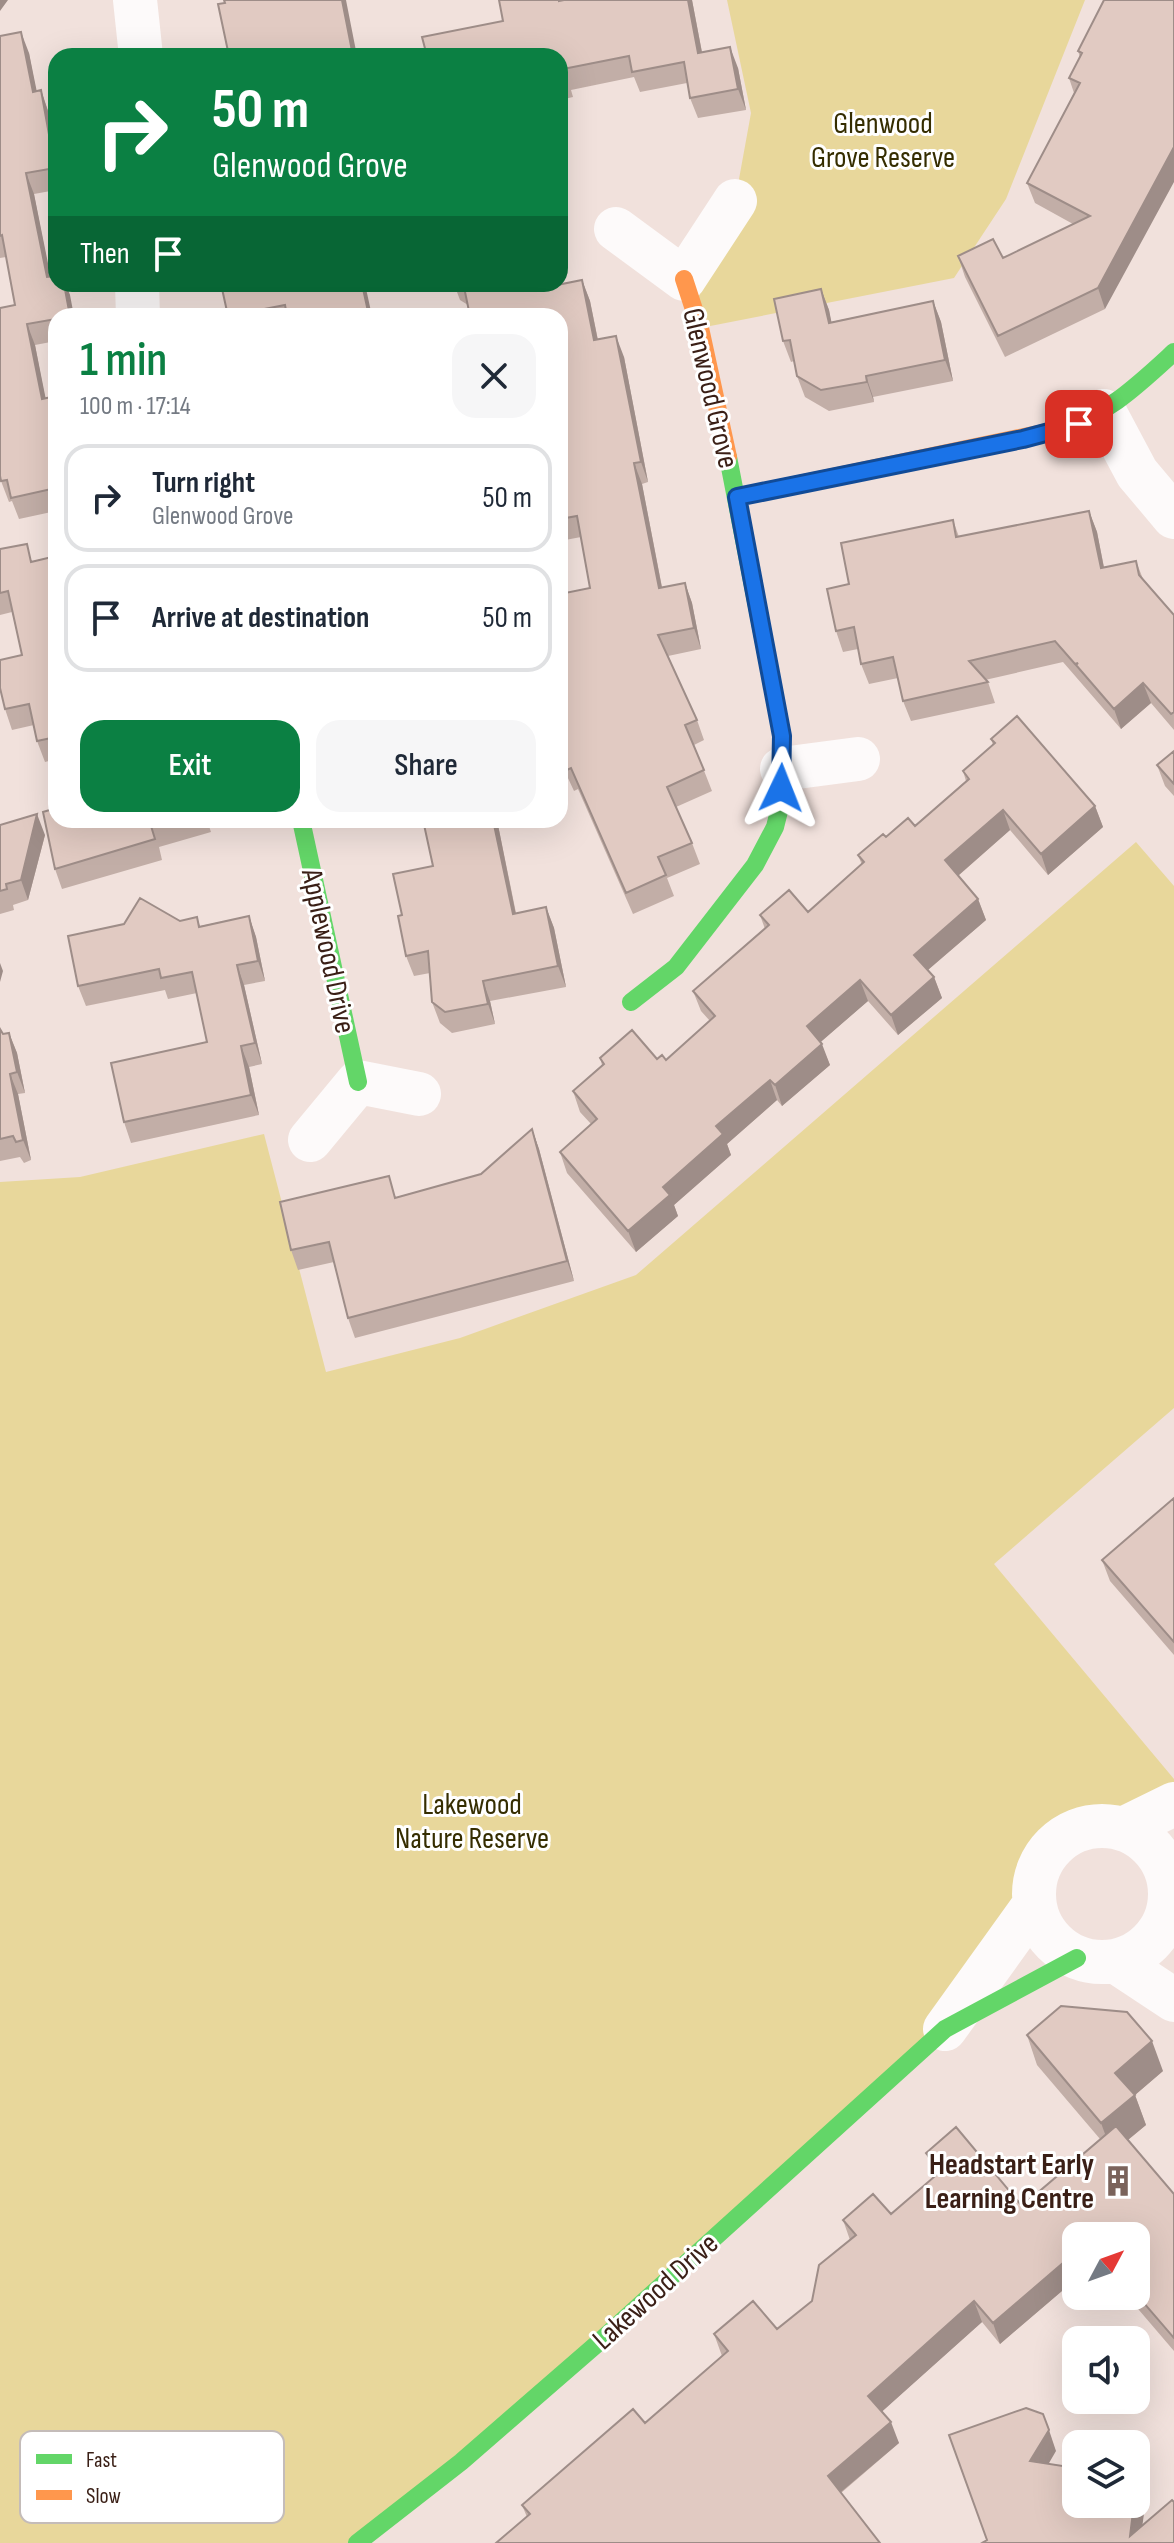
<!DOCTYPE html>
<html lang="en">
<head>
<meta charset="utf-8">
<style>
	:root { --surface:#fff; --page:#f6f6f7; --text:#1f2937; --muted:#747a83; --line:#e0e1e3; --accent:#0b8043 }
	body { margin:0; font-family:"Sofia Sans Condensed",sans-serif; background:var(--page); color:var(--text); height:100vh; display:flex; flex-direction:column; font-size:30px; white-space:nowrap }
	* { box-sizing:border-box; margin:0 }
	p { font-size:26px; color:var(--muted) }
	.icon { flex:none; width:44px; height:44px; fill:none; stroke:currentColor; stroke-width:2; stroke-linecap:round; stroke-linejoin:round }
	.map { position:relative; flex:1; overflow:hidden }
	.details { position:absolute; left:48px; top:308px; width:520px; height:520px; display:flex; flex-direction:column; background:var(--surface); border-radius:24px; box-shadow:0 8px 32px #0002 }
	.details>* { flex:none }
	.hud { position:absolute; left:48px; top:48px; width:520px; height:244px; border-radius:24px; box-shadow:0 8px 32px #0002; background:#0b8043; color:#fff; overflow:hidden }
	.needle { width:52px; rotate:49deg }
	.controls { position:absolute; left:1062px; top:2222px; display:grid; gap:16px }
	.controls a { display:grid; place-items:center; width:88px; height:88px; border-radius:16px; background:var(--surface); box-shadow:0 8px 32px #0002; font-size:40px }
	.pin { position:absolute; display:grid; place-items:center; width:68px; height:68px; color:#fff; margin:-34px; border-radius:16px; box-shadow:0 4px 12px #0006 }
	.me { position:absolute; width:88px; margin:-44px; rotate:2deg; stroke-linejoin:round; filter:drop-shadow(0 0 6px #0008) }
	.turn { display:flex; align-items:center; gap:28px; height:168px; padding:0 32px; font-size:36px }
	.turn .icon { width:104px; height:104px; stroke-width:2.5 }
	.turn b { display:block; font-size:56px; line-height:68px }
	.then { display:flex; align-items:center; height:76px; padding:0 32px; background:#0003; gap:16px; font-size:30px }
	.round { display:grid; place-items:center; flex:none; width:84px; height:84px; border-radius:24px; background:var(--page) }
	.summary { display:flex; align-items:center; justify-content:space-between; height:136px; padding:0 32px }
	h1 { font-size:48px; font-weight:600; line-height:60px; color:var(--accent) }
	.button { display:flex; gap:16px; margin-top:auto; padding:16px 32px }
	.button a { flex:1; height:92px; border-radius:24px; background:var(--accent); color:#fff; font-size:32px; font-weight:600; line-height:92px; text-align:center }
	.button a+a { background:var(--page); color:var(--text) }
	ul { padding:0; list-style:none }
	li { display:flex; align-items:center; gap:24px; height:108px; margin:0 16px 12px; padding:0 16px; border:4px solid var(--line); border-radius:24px }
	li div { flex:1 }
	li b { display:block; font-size:30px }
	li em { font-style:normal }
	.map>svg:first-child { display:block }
</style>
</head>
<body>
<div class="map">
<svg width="1174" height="2543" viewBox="0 0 1174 2543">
	<rect width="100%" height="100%" fill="#f1e1dc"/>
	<path fill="#e8d79b" d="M727,0H1085L1006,199L954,278L700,328L694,309L735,201L751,113Z
		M1136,842L1174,886V1408L994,1564L1174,1779V1804C1160,1811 1144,1823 1129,1826C1119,1829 1107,1825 1097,1826C1051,1832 1035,1862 1034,1905L945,2029L357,2543H0V1182L80,1177L264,1134L326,1372L460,1338L636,1275Z"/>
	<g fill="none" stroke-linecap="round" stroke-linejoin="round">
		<path stroke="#fdfafa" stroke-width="44" d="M135,0L141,56
			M616,229L684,279L735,201
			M137,284L138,316
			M1104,411L1137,473L1174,517
			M782,769L858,759
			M310,1140L358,1082L419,1094
			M1034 1894a68 68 0 1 1 136 0a68 68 0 1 1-136 0Z
			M1123,1829L1174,1804
			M1115,1961L1174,2000
			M945,2029L1034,1905"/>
		<path stroke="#63d668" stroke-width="18" d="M1057,430C1105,417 1138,385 1174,352
			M301,820L358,1082
			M631,1002L676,967L755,865L775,827L780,807L782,736L728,457
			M357,2543L461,2462L598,2343L945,2029L1077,1958"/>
		<path stroke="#ff974d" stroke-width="18" d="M684,279L700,328L728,457
			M737,497L1057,430"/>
	</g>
	<path fill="#c2aea7" d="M564,0H692L702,52L738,68L746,110L698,118L690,98L687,83L640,92L634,77L571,90L573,97L560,100V56L503,21Z
		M1104,0L1105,309L1005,357L965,277L958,256L1003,258L1073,224L1035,203L1027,183L1074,93L1069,78L1080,57L1078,51Z
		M0,36L29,53L36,91L41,90L48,111L56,154V190L34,194L50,277L70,295L56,316V341L35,345L45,398L56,396V511L19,519L12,501L9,502L1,481L15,305L6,257L0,258Z
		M560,110L567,146L560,148Z
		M582,280L590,301L598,340L624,357L648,482L642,484L662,587L685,583L692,603L701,649L668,656L697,720L704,740L694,745L712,791L676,807L692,843L700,864L667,878L674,896L633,914L578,789L574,791L567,776L560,777V594L590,588L581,537L560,541V316L468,305L460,300L454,284H544L545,288Z
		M221,284L372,316H228Z
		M821,289L829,310L831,322L933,301L941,322L953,381L873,397L874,402L829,411L805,397L797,376L794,361L791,362L783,341Z
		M1089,511L1097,532L1104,567L1136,561L1143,579L1174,615V730L1151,703L1121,729L1063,662L985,680L988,682L995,703L911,721L903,701L898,678L869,684L861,664L858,649L843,652L836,631L849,584L953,520L959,537Z
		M0,549L33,561L56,556V759L45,762L37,741L34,725L12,730L5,709L22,655L12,612L0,615Z
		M991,739L1095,806L1103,827L1048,875L1010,830L958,876L978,899L986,920L928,970L934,977L942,998L898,1035L868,1001L820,1042L830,1065L782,1106L777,1100L727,1144L731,1155L674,1205L678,1216L636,1252L567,1173L560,1152L591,1124L580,1112L573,1091L602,1065L600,1058L666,1060L710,1021L701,1011L693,991L765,929L760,915L808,912L862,865L858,855L886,837L915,826L966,781L963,771L993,745Z
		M1174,751V796L1165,786L1157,765Z
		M56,820H207L211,832L159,847L162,860L62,889L55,869Z
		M423,820H497L516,913L546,907L554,928L566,987L490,1001L495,1024L452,1033L440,1023L432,1002L430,973L414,976L406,956L402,915L433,866Z
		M0,825L45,835L28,900L13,905L14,910L0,914Z
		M249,916L256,937L265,981L244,985L262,1064L249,1067L259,1115L131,1143L124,1122L207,1042L197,993L168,999L165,990L86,1006L78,986L197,917L200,926Z
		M0,1029L3,1034L9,1033L17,1053L25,1093L18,1094L31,1160L24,1163L20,1157L0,1161Z
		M532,1129L539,1149L574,1281L355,1338L348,1318L334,1262L298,1270L291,1250L397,1197L481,1174Z
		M1174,1498V1655L1110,1581L1102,1560Z
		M1027,2035L1163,2071L1135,2095L1146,2125L1128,2140L1174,2194V2351L1127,2296H1136V2236H1076V2279L1000,2344L982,2322L882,2411L899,2443L841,2493L527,2517L522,2505L645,2423L722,2356L714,2334L777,2329L812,2301L850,2240L843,2220L891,2214L935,2176L926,2153L1022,2206L1100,2139L1037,2065Z
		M1093,2296H1120L1104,2310Z"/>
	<path fill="#9e8d88" d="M0,0H8L0,11Z
		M342,0H346L357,56H353Z
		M688,0H692L706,74L698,53Z
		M21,32L29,53L41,112L33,92Z
		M730,47L738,68L746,110L738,89Z
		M41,90L48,111L56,154V171Z
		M560,110L567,146L560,127Z
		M1174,147V182L1105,309L1098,288Z
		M26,173L34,194L55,298L47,277Z
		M582,280L590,301L602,361L594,340Z
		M64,284H66L70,295L74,316H70Z
		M362,284H365L372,316H369Z
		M821,289L829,310L836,344L829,323Z
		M933,301L941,322L953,381L945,360Z
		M27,324L35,345L50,420L42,399Z
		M616,336L624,357L648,482L641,462Z
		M866,376L873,397L874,402L867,382Z
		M634,463L642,484L666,609L659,588Z
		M1089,511L1097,532L1108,589L1101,568Z
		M685,583L692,603L701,649L694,628Z
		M1143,683L1151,703L1121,729L1114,709Z
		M1095,806L1103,827L1048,875L1041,854Z
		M1003,810L1010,830L952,881L945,860Z
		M37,814L45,835L28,900L21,880Z
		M493,820H497L520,935L513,914Z
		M978,899L986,920L922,975L914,955Z
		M546,907L554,928L566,987L558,966Z
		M249,916L256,937L265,981L258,961Z
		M0,963L3,971L0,982Z
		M237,965L244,985L262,1064L255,1043Z
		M934,977L942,998L898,1035L891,1015Z
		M860,980L868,1001L815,1047L807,1026Z
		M483,981L490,1001L495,1024L488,1004Z
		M9,1033L17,1053L25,1093L17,1072Z
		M822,1044L830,1065L782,1106L775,1085Z
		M241,1046L249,1067L259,1115L251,1095Z
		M10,1074L18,1094L31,1160L23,1140Z
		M770,1080L777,1100L727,1144L731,1155L674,1205L678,1216L636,1252L628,1231L663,1187L716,1126Z
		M532,1129L539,1149L574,1281L567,1261Z
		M1152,2041L1163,2071L1135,2095L1146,2125L1112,2153L1101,2123L1115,2073Z
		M1070,2257L1076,2274V2279L1000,2344L993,2323Z
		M1099,2296H1120L1104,2310Z
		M974,2301L982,2322L876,2417L868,2396Z
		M891,2422L899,2443L835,2497L828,2476Z
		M1049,2430L1056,2451L1038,2482L1030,2461Z
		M1138,2478L1146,2499L1140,2543L1130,2536L1134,2504H1136Z"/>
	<path fill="#e1cac2" stroke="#9e8d88" stroke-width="2" d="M224,0H342L353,56H229L218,4L225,3Z
		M499,0H559V1L564,0H688L698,53L730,47L738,89L690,98L684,62L632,72L629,56L563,69L565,76L560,77V56H427L422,37L503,21Z
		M1104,0H1174V147L1098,288L998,336L958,256L993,239L1003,258L1090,216L1027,183L1080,83L1069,78L1082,53L1078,51Z
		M21,32L33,92L41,90L55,168L26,173L47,277L56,276V284H64L70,316H56V319L27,324L42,399L56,396V488L11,498L7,480L1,481L0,476V308L15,305L2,235L0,236V36Z
		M582,280L594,340L616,336L641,462L634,463L659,588L685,583L694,628L658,635L697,720L685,725L704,770L667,787L692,843L658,857L666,875L626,893L571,768L567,770L560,755V594L590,588L577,516L560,519V316H470L464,287L460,284H541L542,288Z
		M221,284H362L369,316H287L285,305L228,316Z
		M821,289L829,323L933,301L945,360L866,376L867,382L821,390L797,376L790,340L783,341L774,299Z
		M1089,511L1101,568L1136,561L1139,575L1174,615V712L1171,714L1143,683L1114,709L1076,665L1078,663L1075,664L1055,641L969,661L988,682L903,701L893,657L861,664L854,627L836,631L827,589L849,584L841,543L953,520L956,537Z
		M27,544L31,562L56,556V737L37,741L29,704L5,709L0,688V660L22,655L8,591L0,593V549Z
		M1017,716L1095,806L1041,854L1003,810L945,860L978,899L914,955L934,977L891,1015L860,980L807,1026L822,1044L775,1085L770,1080L716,1126L723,1134L663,1187L670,1195L628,1231L560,1152L597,1119L573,1091L604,1064L600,1058L632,1030L657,1059L662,1055L666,1060L715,1016L693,991L769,925L760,915L789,890L808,912L864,862L858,855L883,834L886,837L908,818L915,826L969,779L963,771L995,743L991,739Z
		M1174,751V784L1157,765Z
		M56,808V820H172L151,826L155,839L55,869L43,812Z
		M37,814L21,880L6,884L7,889L0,891V825Z
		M423,820H493L513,914L546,907L558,966L483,981L488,1004L445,1012L432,1002L428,951L406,956L398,916L402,915L393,874L433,866Z
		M140,898L180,921L197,917L199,927L249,916L258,961L237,965L255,1043L241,1046L251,1095L124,1122L111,1063L207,1042L192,972L161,978L159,969L78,986L68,936L124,924Z
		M0,1029L3,1034L9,1033L17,1072L10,1074L23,1140L16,1142L13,1136L0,1139Z
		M532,1129L567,1261L348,1318L329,1242L291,1250L280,1202L389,1176L395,1198L481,1174Z
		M1174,1498V1642L1102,1560Z
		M1061,2006L1127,2012L1152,2041L1115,2073L1135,2095L1101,2123L1027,2035Z
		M1116,2126L1174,2194V2338L1136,2294V2236H1076V2264L1070,2257L993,2323L974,2301L868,2396L891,2422L828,2476L880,2543H496L530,2514L522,2505L633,2409L645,2423L728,2351L714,2334L753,2301L777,2329L812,2301L819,2265L856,2235L843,2220L873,2194L891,2214L941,2171L926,2153L956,2127L1022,2206Z
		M1026,2408L1043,2414L1049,2430L1030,2461L1076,2468V2504H1134L1130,2536L1172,2500L1174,2502V2543H982L987,2540L949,2435Z"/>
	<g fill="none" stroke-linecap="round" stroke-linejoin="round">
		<defs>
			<path id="route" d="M781,788L782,736L737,497L1023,439L1079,424"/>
		</defs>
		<use href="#route" stroke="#114b97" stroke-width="20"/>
		<use href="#route" stroke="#1a73e8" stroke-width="14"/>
	</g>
	<defs>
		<symbol id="building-bare" viewBox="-9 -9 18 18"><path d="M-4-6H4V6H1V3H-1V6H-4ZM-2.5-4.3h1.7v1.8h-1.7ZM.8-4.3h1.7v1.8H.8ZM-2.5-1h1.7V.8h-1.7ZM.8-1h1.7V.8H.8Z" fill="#7a635b" stroke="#fff" stroke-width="2.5" paint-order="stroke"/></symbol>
	</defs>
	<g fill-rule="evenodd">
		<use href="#building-bare" x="1096" y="2159" width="44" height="44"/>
	</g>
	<g text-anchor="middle" stroke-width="6" stroke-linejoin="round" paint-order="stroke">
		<g font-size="30" fill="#352d00" stroke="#fff">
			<text x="883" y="133">Glenwood<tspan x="883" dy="34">Grove Reserve</tspan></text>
			<text x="472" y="1814">Lakewood<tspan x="472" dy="34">Nature Reserve</tspan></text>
		</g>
		<g font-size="30" fill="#3a1f16" stroke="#fff">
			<text transform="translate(711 388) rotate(77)" y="10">Glenwood Grove</text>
			<text transform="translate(329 951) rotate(78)" y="10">Applewood Drive</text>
			<text transform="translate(655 2291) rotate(-42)" y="10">Lakewood Drive</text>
		</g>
		<g font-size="30" font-weight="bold" fill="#3a1f16" stroke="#fff" text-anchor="end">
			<text x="1094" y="2174">Headstart Early<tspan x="1094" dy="34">Learning Centre</tspan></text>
		</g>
	</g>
	<rect x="20" y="2431" width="264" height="92" rx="12" fill="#fff" stroke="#c4bcb9" stroke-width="2"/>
	<rect x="36" y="2454" width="36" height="10" fill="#63d668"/>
	<rect x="36" y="2490" width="36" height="10" fill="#ff974d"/>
	<g font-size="22" fill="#3a1f16">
		<text x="86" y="2467">Fast</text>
		<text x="86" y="2503">Slow</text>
	</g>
</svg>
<div class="controls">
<a><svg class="needle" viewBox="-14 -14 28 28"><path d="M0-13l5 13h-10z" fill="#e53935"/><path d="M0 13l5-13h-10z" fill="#747a83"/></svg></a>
<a><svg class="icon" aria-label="sound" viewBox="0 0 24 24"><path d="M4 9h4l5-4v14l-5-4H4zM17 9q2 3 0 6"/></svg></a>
<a><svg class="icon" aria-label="layers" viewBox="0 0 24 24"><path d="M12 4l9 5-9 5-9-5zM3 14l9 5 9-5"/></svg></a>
</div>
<div class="pin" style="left:1079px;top:424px;background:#d93025"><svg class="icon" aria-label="arrive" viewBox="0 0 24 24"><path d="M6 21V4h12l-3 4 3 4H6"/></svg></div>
<svg class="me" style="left:781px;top:788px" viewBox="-20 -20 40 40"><path d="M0-17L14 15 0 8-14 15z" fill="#1a73e8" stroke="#fff" stroke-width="4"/></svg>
<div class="hud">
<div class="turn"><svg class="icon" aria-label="right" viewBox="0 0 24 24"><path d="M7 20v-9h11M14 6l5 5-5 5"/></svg><div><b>50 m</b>Glenwood Grove</div></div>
<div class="then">Then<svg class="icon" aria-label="arrive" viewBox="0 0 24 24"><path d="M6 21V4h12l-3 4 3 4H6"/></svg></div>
</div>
<section class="details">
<div class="summary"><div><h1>1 min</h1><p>100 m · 17:14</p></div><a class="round"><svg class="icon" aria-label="close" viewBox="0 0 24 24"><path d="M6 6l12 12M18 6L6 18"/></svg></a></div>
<ul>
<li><svg class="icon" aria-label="right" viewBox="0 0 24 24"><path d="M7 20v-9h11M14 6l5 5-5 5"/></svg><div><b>Turn right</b><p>Glenwood Grove</p></div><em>50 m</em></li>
<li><svg class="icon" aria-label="arrive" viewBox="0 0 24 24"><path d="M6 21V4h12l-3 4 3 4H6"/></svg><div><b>Arrive at destination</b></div><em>50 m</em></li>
</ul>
<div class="button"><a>Exit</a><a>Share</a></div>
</section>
</div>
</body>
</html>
